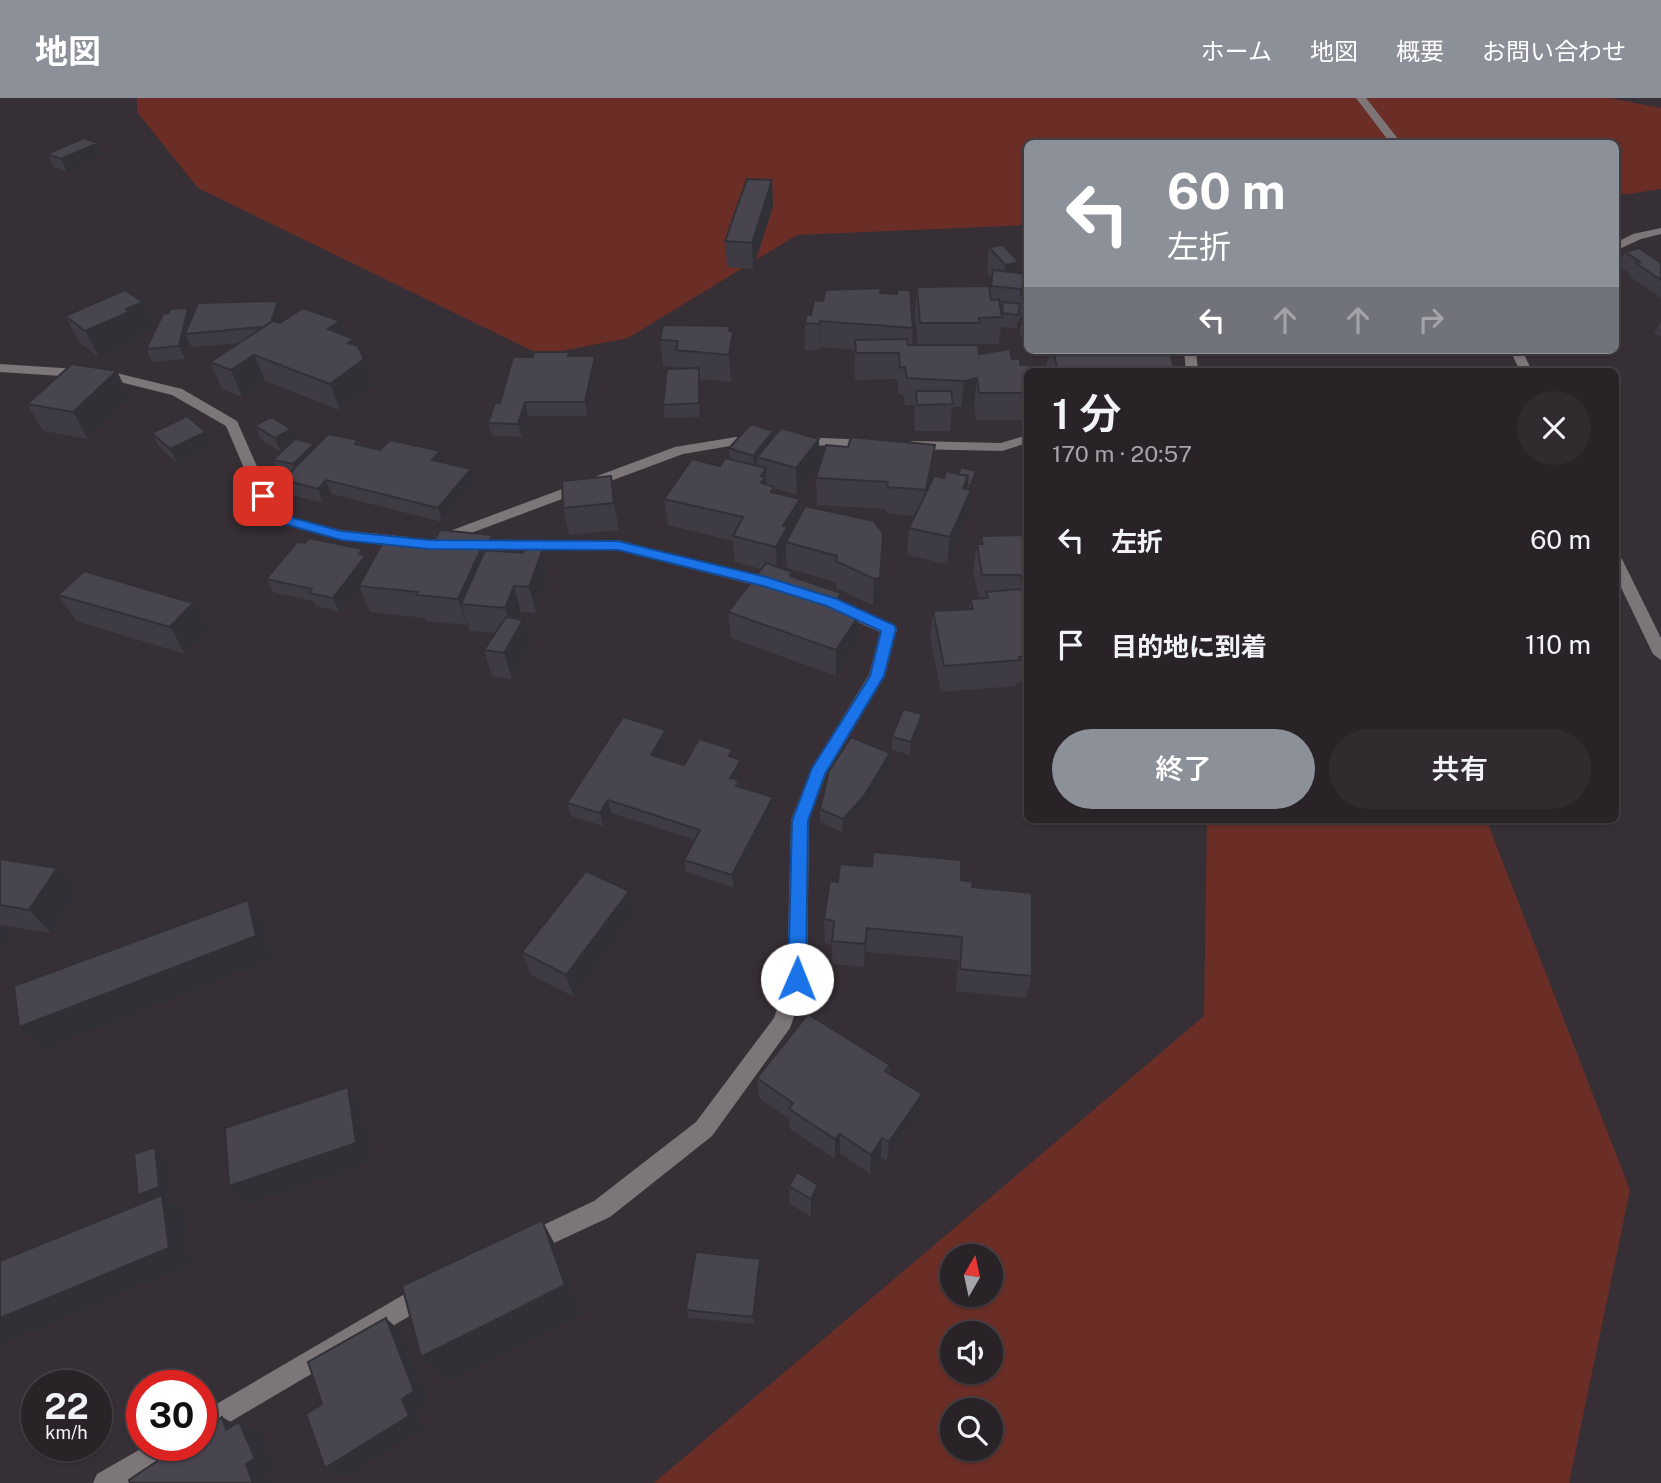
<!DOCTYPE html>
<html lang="ja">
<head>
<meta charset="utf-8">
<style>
	:root { --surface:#292328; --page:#312b30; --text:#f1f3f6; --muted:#a5a4a8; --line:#454045; --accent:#8c9099 }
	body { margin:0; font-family:"Public Sans","Noto Sans JP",sans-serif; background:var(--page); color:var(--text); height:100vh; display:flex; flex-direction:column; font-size:26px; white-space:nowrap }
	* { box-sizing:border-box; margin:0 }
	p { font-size:23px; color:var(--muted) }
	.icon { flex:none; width:38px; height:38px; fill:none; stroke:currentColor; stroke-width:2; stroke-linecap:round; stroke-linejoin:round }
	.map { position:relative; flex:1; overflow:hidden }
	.panel { position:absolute; left:1024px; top:270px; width:595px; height:455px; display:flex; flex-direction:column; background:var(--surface); border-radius:10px; box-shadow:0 2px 5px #0004,0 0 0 2px var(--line) }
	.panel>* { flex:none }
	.guide { position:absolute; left:1024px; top:42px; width:595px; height:214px; border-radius:10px; box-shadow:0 2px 5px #0004,0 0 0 2px var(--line); background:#8c9099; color:#fff; overflow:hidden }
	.needle { width:46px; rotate:9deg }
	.tools { position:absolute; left:940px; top:1146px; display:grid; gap:14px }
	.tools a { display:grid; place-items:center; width:63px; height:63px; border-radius:50%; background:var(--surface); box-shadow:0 2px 5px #0004,0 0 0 2px var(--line); font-size:35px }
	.speed { position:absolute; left:21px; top:1272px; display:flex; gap:14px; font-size:35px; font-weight:700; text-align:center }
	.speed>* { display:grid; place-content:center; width:91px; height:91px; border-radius:50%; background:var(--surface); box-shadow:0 2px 5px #0004,0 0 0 2px var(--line); line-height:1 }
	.speed small { font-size:18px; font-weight:400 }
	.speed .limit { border:10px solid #d22; background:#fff; color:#111 }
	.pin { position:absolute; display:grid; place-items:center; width:60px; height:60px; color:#fff; margin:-30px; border-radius:14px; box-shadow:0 4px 10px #0006 }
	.me { position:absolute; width:77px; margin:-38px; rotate:1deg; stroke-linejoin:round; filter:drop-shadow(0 0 5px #0008) }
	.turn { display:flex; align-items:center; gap:24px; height:147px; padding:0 28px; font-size:32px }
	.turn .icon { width:91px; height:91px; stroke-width:2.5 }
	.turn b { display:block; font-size:49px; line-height:60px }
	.lanes { display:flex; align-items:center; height:66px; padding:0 28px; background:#0003; justify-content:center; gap:35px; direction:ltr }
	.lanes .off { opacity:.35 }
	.round { display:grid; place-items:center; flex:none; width:74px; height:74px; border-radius:37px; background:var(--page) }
	.head { display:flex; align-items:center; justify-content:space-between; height:119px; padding:0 28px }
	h1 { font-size:42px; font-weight:600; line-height:52px }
	.action { display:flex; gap:14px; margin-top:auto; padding:14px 28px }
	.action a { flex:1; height:80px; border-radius:42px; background:var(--accent); color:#fff; font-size:28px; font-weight:600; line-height:80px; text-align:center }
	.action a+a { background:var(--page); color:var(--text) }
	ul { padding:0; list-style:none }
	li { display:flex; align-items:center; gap:21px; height:105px; padding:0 28px }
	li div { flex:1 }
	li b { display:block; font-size:26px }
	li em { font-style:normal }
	header { display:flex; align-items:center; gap:42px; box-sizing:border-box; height:98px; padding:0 35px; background:var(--accent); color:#fff }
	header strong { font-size:33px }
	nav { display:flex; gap:38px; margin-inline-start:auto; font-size:24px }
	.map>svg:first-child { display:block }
</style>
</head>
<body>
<header>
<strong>地図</strong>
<nav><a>ホーム</a><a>地図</a><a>概要</a><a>お問い合わせ</a></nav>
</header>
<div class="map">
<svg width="1661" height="1385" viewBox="0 0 1661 1385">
	<rect width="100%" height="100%" fill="#372f36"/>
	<path fill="#6a2e27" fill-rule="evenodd" d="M137,0H1609L1661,10V91L1615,98V46H1027V127L797,137L628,240L541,257L198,90L137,14Z
		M1207,721H1486L1630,1092L1569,1385H654L1204,918ZM952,1158H990V1197H952ZM952,1236H990V1274H952ZM952,1312H990V1351H952Z"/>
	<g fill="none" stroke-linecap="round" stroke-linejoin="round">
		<path fill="#7d7678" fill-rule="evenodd" d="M1356,0H1366L1402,46H1391Z
			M1661,130V136L1641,141L1615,153V145L1633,136Z
			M1184,252H1196L1198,273H1186Z
			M1510,252H1522L1532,273H1520Z
			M0,266L108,273L182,291L237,323L269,396L290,419L341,432L408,439L415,444L408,449L341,442L280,425L256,398L226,328L172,297L108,281L0,274Z
			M1027,337V345L1002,353L912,351L905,347L912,343L1001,345Z
			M736,339H758L765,343L758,347H736L683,356L444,445H434L432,442L434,439L675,349Z
			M796,339L873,342L880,346L873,350L791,346V340Z
			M471,442H618L774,482L782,487L774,492L618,452L466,450V444Z
			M1615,456L1622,461L1661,540V562L1653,556L1615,477Z
			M821,496L895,527L897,531L885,578L826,676L809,722L807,881L790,930L712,1038L610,1119L528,1157L520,1154L517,1146L520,1138L594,1103L696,1024L774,920L787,881L791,722L812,669L869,577L880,534L816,505L813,501Z
			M427,1183L435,1187L439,1195L435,1203L201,1341V1315Z
			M146,1348H181L178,1357L130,1385H93L97,1376Z"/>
	</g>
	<path fill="#3e3b44" d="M98,45L104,57L67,74L54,69L47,56Z
		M772,82L773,108L753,171L727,169L725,143Z
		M989,149L1019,164L1017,175L1027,177V239L1019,238L1021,223H1017V230L1001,229L999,246H978L979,256L1012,261L1027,273V322H976L974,307L961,309H952L950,333H915L914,319L915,307H905L903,296H898V281L855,282V252L820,249V252H805V225L823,203L880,195L897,196L913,230L912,247H918L915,215L917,189L990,194L992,181L987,175Z
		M1625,154L1661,165V200L1629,178L1630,176L1618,167Z
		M278,203L283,216L280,224L345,237L354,241L356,248L364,261L373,288L340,312L265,283L242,299L222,291L210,264L239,245L192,249L189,244L185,261L152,264L146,251L168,215L188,210L192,219Z
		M143,204L155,230L140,237L142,240L99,259L79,244L65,218Z
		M1661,223V239L1654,235Z
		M730,228V233H733L735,260L731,284L700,281V319L665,320L663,307L678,271V269L663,268L660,242Z
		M1049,252H1169L1175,273H1047L1046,269Z
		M570,258L597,272L587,318H528L522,339L492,338L488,325L500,305Z
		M130,300L88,341L43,333L27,306Z
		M255,328L291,331L295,341L315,349L358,342L360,347L471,371L475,385L442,424L331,396L323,405L288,396L283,382L287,377L279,375L273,362L281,354L261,342Z
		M152,335L213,347L177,365L159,349Z
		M773,339L819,341V367L797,397L774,390V395L800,401L801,416L883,436L879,506L873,507L836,490V484L787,470L786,459L780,470L792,479L841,495V513L857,545L836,578L731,540L728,514L761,471L735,464L733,443L668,427L664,401L730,361L729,350Z
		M933,374L931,384L975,386L971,395L968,419L947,466L907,457L909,430L914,418L886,415V411L817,407L816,380Z
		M616,405L619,432L569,437L563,410Z
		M1027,437V584L1016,585L1015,588L941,594L930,539L933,513L969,511L970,501L979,500L973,472L977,446H980L981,438Z
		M385,440L497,453L550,478L536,515L521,514L518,521L530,548L512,581L492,578L484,552L495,535L470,533L467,525V527L426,523L425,520L370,514L359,488L361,484L339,514L316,508L313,503L273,494L266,481L362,451L370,467Z
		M58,497L208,531L185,556L76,523Z
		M921,629L910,657L892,652V639Z
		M666,632L668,645L659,660L684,667L733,659L741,662L742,675L738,682H739L740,690L774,712L734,790L686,774L684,762L695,742L611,715L603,728L571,718L567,705Z
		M890,655V668L864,711L842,734L820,724V711Z
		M0,761L79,794L51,835L1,827L11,837L0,853Z
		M961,782L972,789L1032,878L1026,900L956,893L958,862L866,854L864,869L832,866V846L825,845L824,821L838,784Z
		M629,793L634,817L574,899L531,877L522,854Z
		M890,967L889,975L922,996L919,1016L887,1063L881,1059L870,1076L840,1055L835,1061L790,1031L789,1021L759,1000L757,980Z
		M789,1088L819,1105L811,1119L790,1106Z
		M761,1169L754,1226L689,1220L686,1212Z"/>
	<path fill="#323037" d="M98,45L104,57L67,74L61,61Z
		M772,82L773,108L753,171L752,145Z
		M1019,164L1015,190L1003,189L1005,167Z
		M278,203L283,216L275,242L270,229Z
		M143,204L155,230L140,237L142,240L99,259L85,233Z
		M188,210L194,224L185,236L189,244L185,261L179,248Z
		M340,223L349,249L328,231Z
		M820,223V252L819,226Z
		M730,228L731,245L733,233L735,260L731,284L729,257Z
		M354,241L362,263L364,261L373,288L340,312L330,286L348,245Z
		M254,257L265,283L242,299L231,272Z
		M595,258L597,272L587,318L585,304Z
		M699,270L700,283V319L699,305Z
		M117,273L130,300L88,341L73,314Z
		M977,280L974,307L961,309L964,283Z
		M525,304L528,318L522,339L518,326Z
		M291,331L297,344L281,354L275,340Z
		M773,333L774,360L757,359L759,380L755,384L753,358Z
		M206,334L213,347L177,365L170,351Z
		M819,341V367L797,397L796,370Z
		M314,346L319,360L299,380L293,366Z
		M935,347L933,374L924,419L926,392Z
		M440,353L444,367L432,362Z
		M766,370L767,396L766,405L761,378Z
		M471,371L475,385L442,424L438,410Z
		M976,373L975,386L971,395L968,419L947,466L950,439L963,390L968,378L966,404L969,398L970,388Z
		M611,378L616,405L619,432L614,405Z
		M326,382L331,396L323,405L318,391Z
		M800,401L801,427L786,444V459L777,475L776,449L783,428Z
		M883,436L879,506L873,507L874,481Z
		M492,437L500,464L486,451Z
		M362,451L365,458L366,457L372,471L339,514L333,500Z
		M481,451L489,477L461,506L467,525V527L458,501Z
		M543,451L550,478L536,515L529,489Z
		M514,488L521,514L512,536L505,510Z
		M841,495V522L832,510Z
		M193,505L208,531L185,556L170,529Z
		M858,519L857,545L836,578V552Z
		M523,522L530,548L512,581L504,555Z
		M922,616L921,629L910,657L911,644Z
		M666,632L668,645L653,670L651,657Z
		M890,655V668L864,711L842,734L843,721Z
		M741,662L742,675L732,693L730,680Z
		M773,699L774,712L734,790L732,777Z
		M608,702L611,715L603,728L600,715Z
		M57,770L79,794L51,835L29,812Z
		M629,793L634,817L574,899L566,877Z
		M248,802L264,825L273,861L44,951L19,929Z
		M0,826L11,837L0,853Z
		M867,830L866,854L864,869L865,846Z
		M348,989L363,1009L371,1064L249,1106L229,1088Z
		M922,996L919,1016L887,1063L889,1044Z
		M840,1036V1055L835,1061V1041Z
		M882,1040L881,1059L870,1076L871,1057Z
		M155,1049L166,1058L170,1099L166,1100L184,1115L191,1166L0,1247V1220L149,1107L138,1097Z
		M818,1087L819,1105L811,1119V1101Z
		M542,1122L559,1154L581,1216L447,1283L421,1259Z
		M760,1161L761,1169L754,1226L753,1219Z
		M386,1220L401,1234L429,1306L418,1314L424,1330L344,1380L325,1370L402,1301Z
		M222,1319L242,1330L239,1324L261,1336L276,1371L267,1376L271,1385H253L226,1332Z"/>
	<path fill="#48454f" stroke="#323037" stroke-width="2" d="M84,40L98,45L61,61L47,56Z
		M747,81L772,82L752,145L725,143Z
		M1003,147L1019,164L1005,167L989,149Z
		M1639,150L1661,165V182L1636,165L1640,164L1625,154Z
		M993,172L1027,176V197H1021V191L991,188Z
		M989,188L991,202L999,201L1002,219L979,220L980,225H920L917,189Z
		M881,190L880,195L897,196V192H910L913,230L820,223L819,226L805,225L807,216L811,217L814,202L823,203L825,192Z
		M125,192L143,204L126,211L129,214L85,233L65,218Z
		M278,203L271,224L263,229L185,236L198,205Z
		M1003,204L1020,206L1018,217L1002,215Z
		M188,210L179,248L146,251L163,216L168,215L171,211Z
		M303,210L340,223L328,231L354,241L348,245L358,248L364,261L330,286L254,257L231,272L210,264L273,223L280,225Z
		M1024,211L1027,212V226L1020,225Z
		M663,227L730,228L729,233H733L729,257L676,252L678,243L660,242Z
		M907,241L908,247H978L979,256L1010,251L1012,261H1020V267H1029L1030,273H1027V295H979L977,280L964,283L907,280L905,269L900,270L899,255H856L855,242Z
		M1053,252H1169L1175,273H1058Z
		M534,254H569L568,258H595L585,304H525L518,326L488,325L495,305H500L513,259H533Z
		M72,266L117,273L73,314L27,306Z
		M699,270V305L663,307L667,271Z
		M916,293H951L953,306L917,307Z
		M187,318L206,334L170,351L152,335Z
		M271,319L291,331L275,340L255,328Z
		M751,326L773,333L753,358L729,350Z
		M781,330L819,341L796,370L757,359Z
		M328,336L358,342L355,346L380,352L390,342L440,353L432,362L471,371L438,410L326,382L318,391L283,382Z
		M851,339L935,347L926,392L887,389L888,384L816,380L826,347L848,349Z
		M295,341L314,346L293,366L273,362Z
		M725,360L766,370L761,378L765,379L761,385L774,389L771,394L800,401L783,428H788L776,449L733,438L743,419L664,401L692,361L720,368Z
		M961,369L976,373L970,388L967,387L968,378L958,376Z
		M946,373L968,378L963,390L971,392L950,439L909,430L934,378L944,380Z
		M611,378L614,405L563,410L562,383Z
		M805,408L874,423L883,436L880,480L874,481L836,463L837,458L786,444Z
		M440,432L492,437L486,451H481L458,501L417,497L418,494L359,488L385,440L428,444L431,440H436Z
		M1027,437V483H1022L1021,477H982L977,446H983L981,438Z
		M309,440L362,451L359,456L366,457L333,500L309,495L312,491L266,481L297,444L305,445Z
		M525,450L543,451L529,489L514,488L505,510L461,506L485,452L523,455Z
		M766,465L792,474L790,478L841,495L832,510L858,519L836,552L728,514Z
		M84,473L193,505L170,529L58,497Z
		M1022,491L1027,511V558L1019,559L1020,562L944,568L933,513L973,511L970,501L988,500L986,494Z
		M506,519L523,522L504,555L484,552Z
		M903,611L922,616L911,644L892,639Z
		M623,619L666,632L651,657L684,667L699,641L732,651L729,658L741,662L730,680L739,682L736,688L773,699L732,777L684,762L700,732L608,702L600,715L567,705Z
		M851,639L890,655L864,698L843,721L820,711L829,673Z
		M873,754L961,762V782L973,784L972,789L1032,795V878L960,871L962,839L867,830L865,846L832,843L834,823L824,821L830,783L838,784L840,766L872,769Z
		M0,761L57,770L29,812L0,807Z
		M586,773L629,793L566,877L522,854Z
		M248,802L256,838L19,929L14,888Z
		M808,916L890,967L885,973L922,996L889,1044L882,1040L871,1057L840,1036L835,1041L789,1011L793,1005L757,980Z
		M348,989L356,1045L229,1088L225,1030Z
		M155,1049L159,1089L138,1097L134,1056Z
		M797,1074L818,1087L811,1101L789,1088Z
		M162,1097L169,1150L0,1220V1163Z
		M542,1122L565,1187L421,1259L402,1188Z
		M696,1154L760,1161L753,1219L686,1212Z
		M386,1220L414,1293L402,1301L409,1318L325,1370L306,1316L322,1306L308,1264Z
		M222,1319L226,1332L239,1324L255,1360L246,1366L253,1385H130L129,1382L180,1348H201V1333Z"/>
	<path fill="#1a73e8" stroke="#114b97" stroke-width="2" d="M258,395H268L290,419L341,433L429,442L618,443L766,479L837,501L894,527L896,531L884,578L825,676L808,723L806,881L803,887H790L788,881L792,723L812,670L870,578L881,533L827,508L763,488L618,452L429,451L341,442L281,425L258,401Z"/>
</svg>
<div class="tools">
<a><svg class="needle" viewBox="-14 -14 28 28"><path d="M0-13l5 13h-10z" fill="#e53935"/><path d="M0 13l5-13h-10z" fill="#a5a4a8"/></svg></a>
<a><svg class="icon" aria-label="sound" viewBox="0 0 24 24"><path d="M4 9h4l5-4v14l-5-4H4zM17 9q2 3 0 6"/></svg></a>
<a><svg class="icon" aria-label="search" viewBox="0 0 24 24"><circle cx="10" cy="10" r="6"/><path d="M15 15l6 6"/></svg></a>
</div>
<div class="speed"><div>22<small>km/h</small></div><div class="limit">30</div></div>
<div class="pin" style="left:263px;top:398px;background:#d93025"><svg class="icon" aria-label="arrive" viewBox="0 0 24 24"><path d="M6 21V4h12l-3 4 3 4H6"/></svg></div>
<svg class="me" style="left:797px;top:881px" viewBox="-20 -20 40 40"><circle r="19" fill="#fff"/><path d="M0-13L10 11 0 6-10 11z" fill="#1a73e8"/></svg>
<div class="guide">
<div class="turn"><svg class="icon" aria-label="left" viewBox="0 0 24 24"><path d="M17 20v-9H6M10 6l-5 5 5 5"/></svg><div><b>60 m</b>左折</div></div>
<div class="lanes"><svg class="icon" aria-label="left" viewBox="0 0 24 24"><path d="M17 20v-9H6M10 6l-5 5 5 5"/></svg><svg class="icon off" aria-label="ahead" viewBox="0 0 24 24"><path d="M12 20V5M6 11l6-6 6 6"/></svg><svg class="icon off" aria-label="ahead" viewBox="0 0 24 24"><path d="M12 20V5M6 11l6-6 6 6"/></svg><svg class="icon off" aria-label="right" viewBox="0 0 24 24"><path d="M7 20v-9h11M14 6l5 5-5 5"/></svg></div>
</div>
<section class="panel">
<div class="head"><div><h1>1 分</h1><p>170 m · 20:57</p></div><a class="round"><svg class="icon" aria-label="close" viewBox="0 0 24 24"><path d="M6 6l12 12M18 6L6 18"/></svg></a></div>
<ul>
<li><svg class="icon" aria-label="left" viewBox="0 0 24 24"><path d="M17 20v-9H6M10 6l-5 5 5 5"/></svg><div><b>左折</b></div><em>60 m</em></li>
<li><svg class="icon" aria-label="arrive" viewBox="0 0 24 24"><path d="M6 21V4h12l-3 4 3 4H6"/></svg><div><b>目的地に到着</b></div><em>110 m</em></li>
</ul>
<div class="action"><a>終了</a><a>共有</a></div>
</section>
</div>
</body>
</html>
